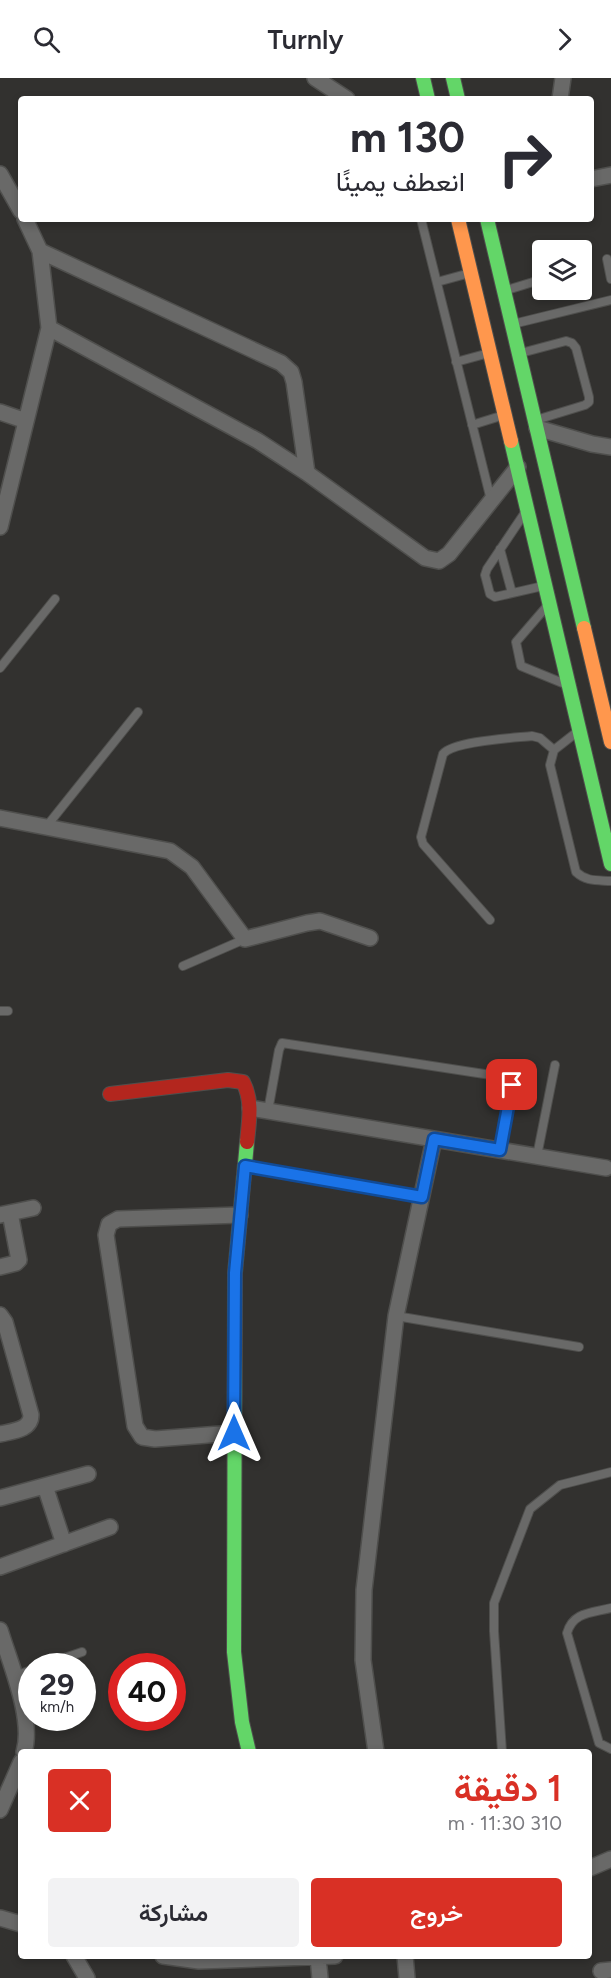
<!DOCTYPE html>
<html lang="ar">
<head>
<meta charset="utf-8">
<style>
	:root { --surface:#fff; --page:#f2f2f3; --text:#2b2b33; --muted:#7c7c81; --accent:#d93025 }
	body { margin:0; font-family:Figtree,Vazirmatn,sans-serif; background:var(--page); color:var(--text); direction:rtl; height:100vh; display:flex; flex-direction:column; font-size:22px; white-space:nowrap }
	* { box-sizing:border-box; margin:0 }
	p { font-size:20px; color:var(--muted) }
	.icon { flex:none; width:33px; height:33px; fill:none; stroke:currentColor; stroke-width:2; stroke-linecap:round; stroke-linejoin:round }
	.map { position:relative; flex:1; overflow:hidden; direction:ltr }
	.details { position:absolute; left:18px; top:1671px; width:574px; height:210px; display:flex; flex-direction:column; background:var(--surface); border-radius:6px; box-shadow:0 3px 9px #0003; direction:rtl }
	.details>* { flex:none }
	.guide { position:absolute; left:18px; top:18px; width:576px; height:126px; border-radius:6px; box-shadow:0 3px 9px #0003; direction:rtl; background:#fff; color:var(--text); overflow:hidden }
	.buttons { position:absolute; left:532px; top:162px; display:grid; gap:12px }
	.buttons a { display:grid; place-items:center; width:60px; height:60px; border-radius:6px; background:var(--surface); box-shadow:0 3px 9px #0003; font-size:30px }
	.speed { position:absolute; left:18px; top:1575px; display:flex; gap:12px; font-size:30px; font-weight:700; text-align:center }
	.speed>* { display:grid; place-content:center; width:78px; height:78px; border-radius:50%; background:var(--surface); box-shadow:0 3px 9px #0003; line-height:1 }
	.speed small { font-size:15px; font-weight:400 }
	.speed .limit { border:9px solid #d22; background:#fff; color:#111 }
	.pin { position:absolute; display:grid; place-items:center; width:51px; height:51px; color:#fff; margin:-26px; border-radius:12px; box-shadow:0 3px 9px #0006 }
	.me { position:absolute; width:66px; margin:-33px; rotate:0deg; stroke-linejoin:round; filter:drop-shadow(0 0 4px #0008) }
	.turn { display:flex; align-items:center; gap:21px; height:126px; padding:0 30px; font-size:27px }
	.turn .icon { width:78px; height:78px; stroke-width:2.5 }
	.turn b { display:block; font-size:42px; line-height:51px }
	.round { display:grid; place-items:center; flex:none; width:63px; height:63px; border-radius:6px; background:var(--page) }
	.headline { display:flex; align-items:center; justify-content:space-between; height:102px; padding:0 30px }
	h1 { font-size:36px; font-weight:600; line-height:45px; color:var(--accent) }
	.primary-button { display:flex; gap:12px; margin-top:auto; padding:12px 30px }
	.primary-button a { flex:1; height:69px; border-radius:6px; background:var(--accent); color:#fff; font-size:24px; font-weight:600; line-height:69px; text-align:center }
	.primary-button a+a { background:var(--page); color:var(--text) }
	header { display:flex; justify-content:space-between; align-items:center; height:78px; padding:0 30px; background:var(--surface); font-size:27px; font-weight:600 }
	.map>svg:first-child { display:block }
</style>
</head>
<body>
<header><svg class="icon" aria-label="forward" viewBox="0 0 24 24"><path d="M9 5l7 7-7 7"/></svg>Turnly<svg class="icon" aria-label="search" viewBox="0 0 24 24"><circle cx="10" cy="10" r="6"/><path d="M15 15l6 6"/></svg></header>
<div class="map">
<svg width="611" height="1900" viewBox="0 0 611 1900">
	<rect width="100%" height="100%" fill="#32312f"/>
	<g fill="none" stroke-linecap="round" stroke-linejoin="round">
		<defs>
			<path id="lane" d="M421,141L491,422
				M607,181L611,201
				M437,204L470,195
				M507,212L543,201
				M513,246L611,222
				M521,275L566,263L572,265L576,270L589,319V324L585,327L536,342
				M456,284L489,275
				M472,347L504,337
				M524,436L487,491L485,497L490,516L495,519L543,508
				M500,471L512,515
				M547,528L516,564L521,588L565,606
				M0,590L55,521
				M577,654L554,672L550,687L576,794C587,804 597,802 611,803
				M46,749L138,634
				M490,842L423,766L421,759L443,676C453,663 514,660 532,658L540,660L554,672
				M183,888L245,861
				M0,933H8
				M268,1033L279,972L282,965L504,999L511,1003L512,1007L500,1072
				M537,1078L555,987
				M246,1089L422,1119
				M396,1238L579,1269
				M611,1530C591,1535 573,1534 567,1555L599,1665L611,1671
				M41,1588L82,1574
				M14,1598L32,1592
				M502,1674L494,1553V1525L530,1431L560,1407L611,1394"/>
			<path id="street" d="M315,0L347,21
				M560,21L563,0
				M0,96L21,133
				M591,101L611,97
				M40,173L281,285L291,294L294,304L307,395
				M49,250L258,363L307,395L425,480L439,483L449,476L518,389
				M0,334L26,343
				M537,350L592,366L611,369
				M0,449L49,250L40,173L25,141
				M0,740L170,773L192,789L245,861L307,845L320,843L370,860
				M250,1030L606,1090
				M0,1137L33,1130
				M0,1189L16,1185L19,1182L10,1135
				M0,1237L5,1244L31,1337C31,1352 13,1353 0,1356
				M234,1355L155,1361L142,1359L135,1348L106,1157L109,1146L118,1141L240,1137
				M45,1408L64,1466
				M0,1420L88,1396
				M0,1489L110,1449
				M0,1552C10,1585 34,1641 24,1674
				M376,1674L363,1582L364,1512L396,1238L434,1061
				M0,1732L21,1684
				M590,1790L611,1781
				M0,1840L21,1846
				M74,1878L87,1900
				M163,1878L199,1883L335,1878
				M405,1878L407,1900
				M318,1879L320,1900
				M601,1893L611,1892"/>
			<path id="fast" d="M423,0L428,21
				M453,0L458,21
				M487,141L584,550
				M511,363L611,786
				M247,1064L235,1195L234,1574L242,1644L249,1674"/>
			<path id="slow" d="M458,141L511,363
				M584,550L611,664"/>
			<path id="jam" d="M110,1016L228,1002L243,1004C253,1023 249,1043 247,1064"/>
		</defs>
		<use href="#lane" stroke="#4f4f4d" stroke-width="10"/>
		<use href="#street" stroke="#4f4f4d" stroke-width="18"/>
		<use href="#fast" stroke="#4f4f4d" stroke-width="16"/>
		<use href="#slow" stroke="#4f4f4d" stroke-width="16"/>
		<use href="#jam" stroke="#4f4f4d" stroke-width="16"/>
		<use href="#lane" stroke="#696968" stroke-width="8"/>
		<use href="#street" stroke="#696968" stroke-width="15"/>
		<use href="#fast" stroke="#63d668" stroke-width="14"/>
		<use href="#slow" stroke="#ff974d" stroke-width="14"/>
		<use href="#jam" stroke="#b3261e" stroke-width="14"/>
	</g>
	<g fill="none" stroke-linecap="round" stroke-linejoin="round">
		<defs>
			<path id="route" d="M234,1355L235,1195L245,1088L422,1119L434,1061L500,1072L512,1007"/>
		</defs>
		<use href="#route" stroke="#114b97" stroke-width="15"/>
		<use href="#route" stroke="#1a73e8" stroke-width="10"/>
	</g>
</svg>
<div class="buttons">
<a><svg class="icon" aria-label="layers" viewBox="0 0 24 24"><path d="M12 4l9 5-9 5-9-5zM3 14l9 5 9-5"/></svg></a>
</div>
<div class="speed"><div>29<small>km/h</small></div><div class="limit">40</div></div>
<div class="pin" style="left:512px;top:1007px;background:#d93025"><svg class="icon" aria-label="arrive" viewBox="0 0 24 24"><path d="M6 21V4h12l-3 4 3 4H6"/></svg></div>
<svg class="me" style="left:234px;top:1355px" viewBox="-20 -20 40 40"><path d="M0-17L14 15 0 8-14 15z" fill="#1a73e8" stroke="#fff" stroke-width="4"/></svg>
<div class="guide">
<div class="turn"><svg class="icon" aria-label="right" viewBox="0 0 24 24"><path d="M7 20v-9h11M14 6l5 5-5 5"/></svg><div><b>130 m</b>انعطف يمينًا</div></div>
</div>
<section class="details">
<div class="headline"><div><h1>1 دقيقة</h1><p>310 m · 11:30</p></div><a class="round" style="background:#d93025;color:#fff"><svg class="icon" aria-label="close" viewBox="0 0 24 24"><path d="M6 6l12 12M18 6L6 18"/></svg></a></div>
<div class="primary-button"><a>خروج</a><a>مشاركة</a></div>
</section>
</div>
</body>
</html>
